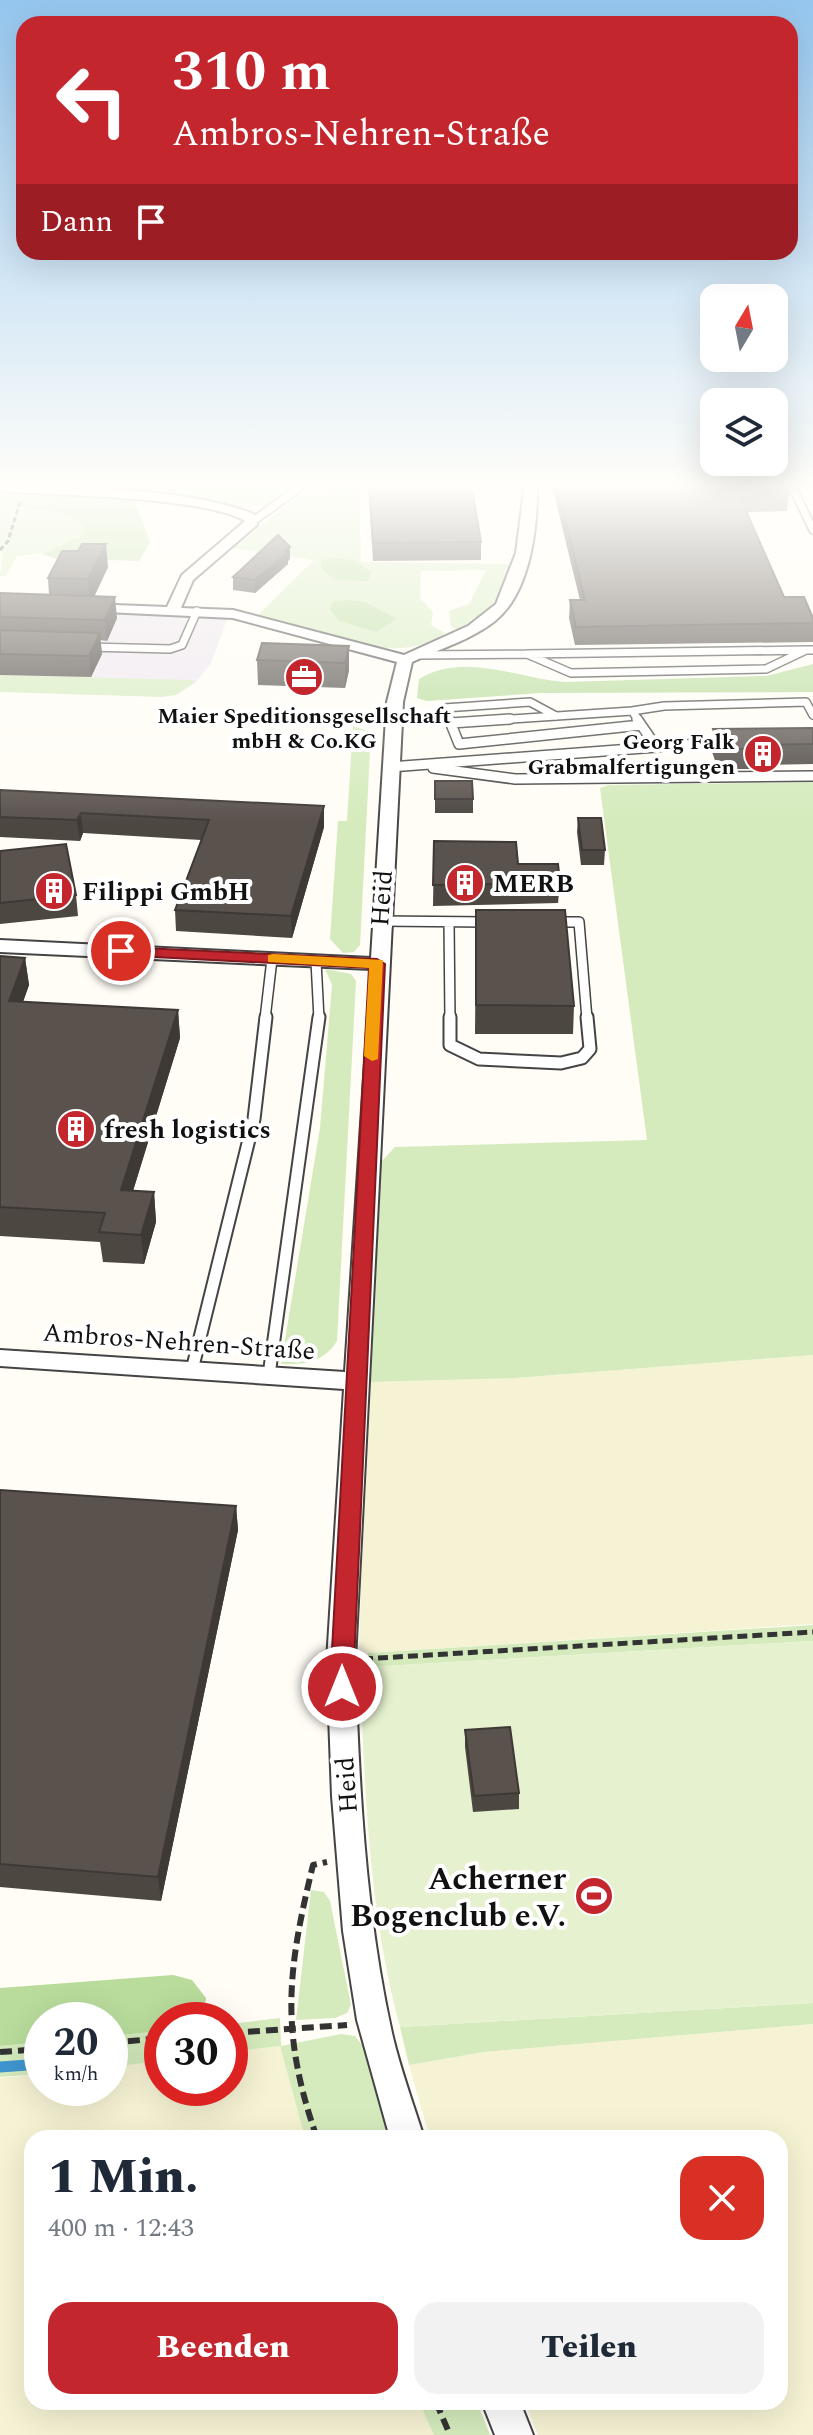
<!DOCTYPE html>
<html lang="de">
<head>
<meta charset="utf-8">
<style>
	:root { --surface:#fff; --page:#f2f2f3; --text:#1f2937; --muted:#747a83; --accent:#c4262e }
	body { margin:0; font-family:Spectral,serif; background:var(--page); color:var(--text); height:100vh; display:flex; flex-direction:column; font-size:30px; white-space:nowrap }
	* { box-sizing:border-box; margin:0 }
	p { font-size:26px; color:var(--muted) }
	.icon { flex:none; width:44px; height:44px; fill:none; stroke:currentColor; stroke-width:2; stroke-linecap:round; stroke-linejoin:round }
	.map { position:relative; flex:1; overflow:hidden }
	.drawer { position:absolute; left:24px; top:2130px; width:764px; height:280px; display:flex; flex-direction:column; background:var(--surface); border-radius:24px; box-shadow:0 8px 32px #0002 }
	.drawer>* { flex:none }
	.top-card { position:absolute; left:16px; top:16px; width:782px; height:244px; border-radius:24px; box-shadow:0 8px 32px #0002; background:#c4262e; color:#fff; overflow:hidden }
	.needle { width:52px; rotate:10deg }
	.fabs { position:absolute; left:700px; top:284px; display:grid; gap:16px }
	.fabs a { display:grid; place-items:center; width:88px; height:88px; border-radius:16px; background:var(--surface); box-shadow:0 8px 32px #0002; font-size:40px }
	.speed { position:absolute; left:24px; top:2002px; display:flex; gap:16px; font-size:40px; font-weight:700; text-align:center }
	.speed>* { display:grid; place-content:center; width:104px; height:104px; border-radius:50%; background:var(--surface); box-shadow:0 8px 32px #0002; line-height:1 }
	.speed small { font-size:20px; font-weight:400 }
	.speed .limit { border:12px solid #d22; background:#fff; color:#111 }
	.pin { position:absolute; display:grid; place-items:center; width:68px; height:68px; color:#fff; margin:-34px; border:4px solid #fff; border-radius:50%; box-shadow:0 2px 8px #0007 }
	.me { position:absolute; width:88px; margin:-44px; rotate:0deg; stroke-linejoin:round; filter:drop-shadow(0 0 6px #0008) }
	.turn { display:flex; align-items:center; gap:28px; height:168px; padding:0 24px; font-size:36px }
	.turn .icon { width:104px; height:104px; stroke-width:2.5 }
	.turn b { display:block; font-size:56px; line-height:68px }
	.then { display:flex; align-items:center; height:76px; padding:0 24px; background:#0003; gap:16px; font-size:30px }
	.round { display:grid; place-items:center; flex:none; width:84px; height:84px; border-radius:24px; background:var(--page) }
	.head { display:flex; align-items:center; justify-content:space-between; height:136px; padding:0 24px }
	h1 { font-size:48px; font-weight:800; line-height:60px }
	.primary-button { display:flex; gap:16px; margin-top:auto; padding:16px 24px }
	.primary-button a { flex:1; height:92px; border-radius:24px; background:var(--accent); color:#fff; font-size:32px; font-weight:800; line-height:92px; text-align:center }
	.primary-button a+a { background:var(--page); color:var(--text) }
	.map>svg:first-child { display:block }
</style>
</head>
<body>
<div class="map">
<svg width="813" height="2435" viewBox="0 0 813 2435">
	<rect width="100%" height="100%" fill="#fffdf5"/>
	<path fill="#eee6ef" d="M0,610L162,614L227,619L211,663L196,682L0,675Z"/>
	<path fill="#f6f3d4" d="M813,1355V1624L368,1653L359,1648L368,1382L515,1378Z
		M813,2024V2435H538L525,2402H780V2138H430L409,2065L484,2052Z
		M280,2046L305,2138H32V2402H419L434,2435H0V2078L42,2074V2088H110V2067L162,2061V2088H230V2052Z"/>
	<path fill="#d5ebbd" d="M47,482H300L270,505L243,508L42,487Z
		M337,482H359L361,562L510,564L493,605L458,630L451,627L449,611L469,604L486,570L421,571L420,598L433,612L431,625L445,633C396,670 311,630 258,615L314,560L233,548L302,493L322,496Z
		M0,490L24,491L14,506L59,513L79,520L84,530C71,551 39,554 17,556L6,576H0L3,553L0,551Z
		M0,675L190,680L196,682L176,695L162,697L0,692Z
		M353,726L371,732L360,945L354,952L343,953L330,939L338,821H347Z
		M813,782V1355L515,1378L368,1382L380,1163L395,1147L647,1140L600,788L608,785Z
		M325,969L351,974L356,981L337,1341C324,1362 305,1365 281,1364L320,1128L332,985Z
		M813,1625V1641L368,1667V1653Z
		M311,1890L324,1892L330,1901L351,2005L347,2013L335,2018L296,2020Z
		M813,2003V2024L484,2052L409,2065L400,2027Z
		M280,2018L281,2046L341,2034L355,2036L363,2046L389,2138H305L280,2046L230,2052V2024Z
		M162,2031V2061L110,2067V2036Z
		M42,2042V2074L0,2077V2046Z
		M419,2402H477L490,2435H434Z"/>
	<path fill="#b9dc9c" d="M24,491L134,499L150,542L139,561L53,558L42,554L79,537L84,530L79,520L59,513L13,506Z
		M332,557L356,561L371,572L368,581L336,580L321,569V561Z
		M347,600L365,602L397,619L376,632L339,621L330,609L333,602Z
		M813,664V692L541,693L427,701L417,698L419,679C464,651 519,679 565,682L766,676Z
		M173,1975L192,1980L206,1998L204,2014L195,2020H162V2031L110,2036V2020H42V2042L0,2046V1988Z"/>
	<path fill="#e6f2cf" d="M813,1641V2003L400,2027C369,1912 365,1794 360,1675L368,1667Z"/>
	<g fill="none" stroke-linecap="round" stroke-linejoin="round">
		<path stroke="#3f96cf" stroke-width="11" d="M0,2067L42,2064"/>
		<defs>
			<path id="lane-far2" d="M790,482L813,530
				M252,522L307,482
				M88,647L170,649L182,645L197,611
				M806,650L766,669L571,673L527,654Z
				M806,650H813
				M416,655L527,654
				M449,721L444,708L530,702L556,716
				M480,721L632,711
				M639,721L632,711L664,706L806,702L813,715"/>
			<path id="lane-far1" d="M449,719L459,744L641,725
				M637,719L655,745
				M451,723L510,719
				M390,767L724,742
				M433,768L515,779L813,776
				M380,921L487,922
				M449,922L450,1019
				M552,922H579L587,1019
				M316,961L319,1019
				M265,1019L272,959"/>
			<path id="lane" d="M450,1017V1045L479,1059L561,1063L582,1058L590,1049L587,1017
				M192,1370L254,1119L266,1017
				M269,1375L319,1017"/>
			<path id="street" d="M525,482H537C538,525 531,592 495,621C471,640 439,649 412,662L403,702L355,1661C359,1785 365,1911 392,2033C400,2068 413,2103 424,2138H390L357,2020L343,1931L332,1796L327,1661L344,1389L0,1366V1350L345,1372L371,969L0,952V940L371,958L387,702L397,662L233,618L84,611L82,608L89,604L167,607L182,575L245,521C207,497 53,495 0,491V483C80,489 179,486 254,514L257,525L193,580L181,608L233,610L404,655L468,626L496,604L516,553Z
				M482,2402H520L533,2435H495Z"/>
		</defs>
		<use href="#lane-far2" stroke="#444" stroke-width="10"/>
		<use href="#lane-far1" stroke="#444" stroke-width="12"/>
		<use href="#lane" stroke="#444" stroke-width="15"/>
		<use href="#street" stroke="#444" stroke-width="4"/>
		<path stroke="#333" stroke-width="3" stroke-dasharray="5 3" stroke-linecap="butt" d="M0,550L8,541L20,502"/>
		<path stroke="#333" stroke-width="5" stroke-dasharray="10 5" stroke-linecap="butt" d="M363,1659L813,1632"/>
		<path stroke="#333" stroke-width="6" stroke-dasharray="12 6" stroke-linecap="butt" d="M230,2033L347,2025
			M110,2043L162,2038
			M0,2052L42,2049
			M317,2138C280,2032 287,1972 313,1865L327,1862
			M436,2402L450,2435"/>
		<use href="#lane-far2" stroke="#fff" stroke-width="7"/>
		<use href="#lane-far1" stroke="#fff" stroke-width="9"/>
		<use href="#lane" stroke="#fff" stroke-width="11"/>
		<use href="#street" fill="#fff" fill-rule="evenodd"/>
	</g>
	<path fill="#4d4742" d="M368,482H471L481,542V560L373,561Z
		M553,482H783L789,494L787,511L747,512L784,597L813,618V642L575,645L569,618L570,600H580L553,490Z
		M290,547V559L288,561V564L255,593L233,590V577Z
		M108,567L94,597L117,618L107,641L100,640L102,654L91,677L0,675V593L49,595L48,578Z
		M349,646V670L345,688L258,685L257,660Z
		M813,728V764L760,765V769H718L711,749L713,729Z
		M435,781L473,799V813H435Z
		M0,790L324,827L292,938L176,931L175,910L201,840L83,833L80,841L0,837Z
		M578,818L605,850L604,865H581L577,832Z
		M434,841L518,864L560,883L558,903L433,906Z
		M0,851L76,895L78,916L0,924Z
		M476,910L574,1006L573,1034H475Z
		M0,956L25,958L29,985L23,1002L178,1010L180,1038L133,1191L154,1192L156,1222L144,1264L103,1262L100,1242L0,1236Z
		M0,1490L236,1506L238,1530L161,1901L0,1887Z
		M465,1730L519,1793V1809L473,1812L465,1747Z"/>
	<path fill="#3f3936" d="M106,544L108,567L91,603L88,579Z
		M290,547V559L288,561V564L255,593V580Z
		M115,597L117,618L107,641L105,620Z
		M100,633L102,654L91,677L89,656Z
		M349,646V670L345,688V663Z
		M324,806V827L292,938L291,916Z
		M81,813L83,833L80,841L77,820Z
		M25,958L29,985L13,1029L9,1001Z
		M178,1010L180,1038L124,1220L121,1190Z
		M154,1192L156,1222L144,1264L141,1235Z
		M236,1506L238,1530L161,1901L158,1877Z"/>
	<path fill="#5a524d" stroke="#3f3936" stroke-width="2" d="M369,482H471L481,542L373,543Z
		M556,482H783L789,494L739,495L784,597H804L813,618V623L576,627L570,600H585Z
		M278,535L290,547L285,551L288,552L255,580L233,577Z
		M82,544H106L88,579L48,578L62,551H78Z
		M0,593L115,597L105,620L0,617Z
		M0,630L100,633L89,656L0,654Z
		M262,643L349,646L345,663L257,660Z
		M813,728V744L761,745L762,749H720L713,729Z
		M435,781H472L473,799H435Z
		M0,790L324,806L291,916L175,910L209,820L81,813L77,820L0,817Z
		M578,818H601L605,850H582Z
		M434,841L516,842L518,864H558L560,883L433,885Z
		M66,844L76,895L0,903V851Z
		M476,910H565L574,1006L476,1005Z
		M0,956L25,958L9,1001L178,1010L121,1190L154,1192L141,1235L99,1232L105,1213L0,1207Z
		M0,1490L236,1506L158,1877L0,1864Z
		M510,1727L519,1793L474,1796L465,1730Z"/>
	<linearGradient id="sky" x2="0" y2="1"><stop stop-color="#95c6ee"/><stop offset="0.59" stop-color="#fffefa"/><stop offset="1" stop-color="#fffefa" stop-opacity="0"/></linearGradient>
	<rect width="813" height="823" fill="url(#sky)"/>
	<path fill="#c4262e" stroke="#7f191e" stroke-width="2" d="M121,947L377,959L385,964L353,1687L350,1694H334L330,1687L369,968L115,955L113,951Z"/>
	<path fill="#f59e0b" d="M273,954L383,960L378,1059L372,1061L364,1056L369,968L268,962V955Z"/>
	<defs>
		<symbol id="office-disc" viewBox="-11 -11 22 22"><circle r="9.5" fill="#c4262e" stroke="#fff"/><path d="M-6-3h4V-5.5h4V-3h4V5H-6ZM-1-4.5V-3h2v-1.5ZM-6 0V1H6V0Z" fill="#fff"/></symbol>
		<symbol id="building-disc" viewBox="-11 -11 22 22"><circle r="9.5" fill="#c4262e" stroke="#fff"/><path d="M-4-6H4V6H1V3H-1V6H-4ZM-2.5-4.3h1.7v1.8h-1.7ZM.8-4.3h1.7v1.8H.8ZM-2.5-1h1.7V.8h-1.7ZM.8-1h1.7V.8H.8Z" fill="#fff"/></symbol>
		<symbol id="stadium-disc" viewBox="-11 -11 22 22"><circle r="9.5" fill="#c4262e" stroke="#fff"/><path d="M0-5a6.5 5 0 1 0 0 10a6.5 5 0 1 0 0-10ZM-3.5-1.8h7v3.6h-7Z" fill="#fff"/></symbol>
	</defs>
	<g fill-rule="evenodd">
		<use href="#office-disc" x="282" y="655" width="44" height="44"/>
		<use href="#building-disc" x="741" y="732" width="44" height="44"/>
		<use href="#building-disc" x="443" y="861" width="44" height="44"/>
		<use href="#building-disc" x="32" y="869" width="44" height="44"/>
		<use href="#building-disc" x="54" y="1107" width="44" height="44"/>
		<use href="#stadium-disc" x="572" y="1874" width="44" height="44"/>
	</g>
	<g text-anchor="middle" stroke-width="8" stroke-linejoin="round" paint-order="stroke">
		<g font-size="22" font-weight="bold" fill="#111" stroke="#fff">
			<text x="304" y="723">Maier Speditionsgesellschaft<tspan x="304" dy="25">mbH &amp; Co.KG</tspan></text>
			<text x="735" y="749" text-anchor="end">Georg Falk<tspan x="735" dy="25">Grabmalfertigungen</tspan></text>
		</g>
		<g font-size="26" font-weight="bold" fill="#111" stroke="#fff" text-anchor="start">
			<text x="493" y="892">MERB</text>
			<text x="82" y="900">Filippi GmbH</text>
			<text x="104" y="1138">fresh logistics</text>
		</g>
		<g font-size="26" fill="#111" stroke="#fff">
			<text transform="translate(381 898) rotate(-86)" y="9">Heid</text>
			<text transform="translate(179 1341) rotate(4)" y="9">Ambros-Nehren-Straße</text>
			<text transform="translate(346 1785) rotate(-94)" y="9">Heid</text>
		</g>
		<g font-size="32" font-weight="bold" fill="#111" stroke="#fff" text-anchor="end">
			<text x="566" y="1889">Acherner<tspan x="566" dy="37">Bogenclub e.V.</tspan></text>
		</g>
	</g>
</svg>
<div class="fabs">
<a><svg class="needle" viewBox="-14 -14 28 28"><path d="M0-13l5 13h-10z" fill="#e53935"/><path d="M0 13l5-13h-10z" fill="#747a83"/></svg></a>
<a><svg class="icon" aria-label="layers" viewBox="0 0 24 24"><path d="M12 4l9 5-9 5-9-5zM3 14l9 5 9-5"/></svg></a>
</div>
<div class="speed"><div>20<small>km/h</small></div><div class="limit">30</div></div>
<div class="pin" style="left:121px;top:951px;background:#d93025"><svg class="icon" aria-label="arrive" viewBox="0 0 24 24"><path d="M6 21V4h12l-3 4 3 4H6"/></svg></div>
<svg class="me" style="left:342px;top:1687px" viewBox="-20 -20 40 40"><circle r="17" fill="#c4262e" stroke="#fff" stroke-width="3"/><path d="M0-11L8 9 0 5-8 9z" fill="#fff"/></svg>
<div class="top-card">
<div class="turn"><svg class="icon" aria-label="left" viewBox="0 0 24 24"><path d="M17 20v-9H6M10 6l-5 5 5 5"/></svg><div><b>310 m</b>Ambros-Nehren-Straße</div></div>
<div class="then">Dann<svg class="icon" aria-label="arrive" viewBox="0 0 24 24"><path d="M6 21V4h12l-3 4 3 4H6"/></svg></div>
</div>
<section class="drawer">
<div class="head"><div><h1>1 Min.</h1><p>400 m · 12:43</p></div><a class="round" style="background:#d93025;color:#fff"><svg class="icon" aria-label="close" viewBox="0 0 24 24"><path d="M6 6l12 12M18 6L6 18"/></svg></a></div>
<div class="primary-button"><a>Beenden</a><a>Teilen</a></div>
</section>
</div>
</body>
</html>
